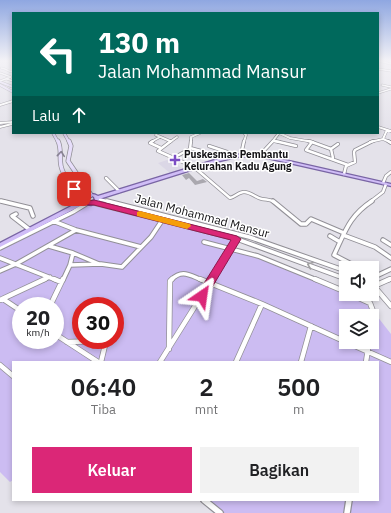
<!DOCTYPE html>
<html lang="id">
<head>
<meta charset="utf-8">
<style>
	:root { --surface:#fff; --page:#f2f2f2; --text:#202124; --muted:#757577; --accent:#db2777 }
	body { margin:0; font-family:"IBM Plex Sans",sans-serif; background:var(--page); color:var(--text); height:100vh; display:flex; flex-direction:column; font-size:15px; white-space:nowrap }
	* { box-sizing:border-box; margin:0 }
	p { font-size:13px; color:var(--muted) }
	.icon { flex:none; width:22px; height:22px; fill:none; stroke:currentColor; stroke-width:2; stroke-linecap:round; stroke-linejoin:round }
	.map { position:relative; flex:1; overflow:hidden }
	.panel { position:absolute; left:12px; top:361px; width:367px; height:140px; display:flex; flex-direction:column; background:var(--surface); border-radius:0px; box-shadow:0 2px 6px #0003 }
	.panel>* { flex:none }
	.banner { position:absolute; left:12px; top:12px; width:367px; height:122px; border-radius:0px; box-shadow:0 2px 6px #0003; background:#00695c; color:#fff; overflow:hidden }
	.controls { position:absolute; left:339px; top:261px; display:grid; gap:8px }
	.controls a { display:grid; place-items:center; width:40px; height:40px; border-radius:0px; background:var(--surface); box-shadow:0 2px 6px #0003; font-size:20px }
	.speed { position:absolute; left:12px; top:297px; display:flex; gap:8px; font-size:20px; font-weight:700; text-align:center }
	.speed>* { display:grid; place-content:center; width:52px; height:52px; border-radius:50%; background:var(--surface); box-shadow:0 2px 6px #0003; line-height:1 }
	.speed small { font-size:10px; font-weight:400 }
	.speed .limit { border:6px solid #d22; background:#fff; color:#111 }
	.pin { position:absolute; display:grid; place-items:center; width:34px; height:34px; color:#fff; margin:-17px; border-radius:8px; box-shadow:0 2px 6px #0006 }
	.me { position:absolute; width:44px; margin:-22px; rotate:32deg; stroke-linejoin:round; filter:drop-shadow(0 0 3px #0008) }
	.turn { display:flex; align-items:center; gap:14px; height:84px; padding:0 20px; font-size:18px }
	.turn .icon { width:52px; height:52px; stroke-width:2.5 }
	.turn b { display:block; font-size:28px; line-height:34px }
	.then { display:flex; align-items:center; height:38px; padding:0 20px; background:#0003; gap:8px; font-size:15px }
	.eta { display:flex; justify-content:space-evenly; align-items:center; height:68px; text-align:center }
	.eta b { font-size:24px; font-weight:600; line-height:28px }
	.button { display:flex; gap:8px; margin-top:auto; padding:8px 20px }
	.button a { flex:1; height:46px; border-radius:0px; background:var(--accent); color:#fff; font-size:16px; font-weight:600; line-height:46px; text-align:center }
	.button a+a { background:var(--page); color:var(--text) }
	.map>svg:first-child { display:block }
</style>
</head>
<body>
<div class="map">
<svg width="391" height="513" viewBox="0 0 391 513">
	<rect width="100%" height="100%" fill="#e4e2ea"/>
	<path fill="#dbd7e6" d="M167,160L169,161L172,160L183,169L171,174L158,163Z"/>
	<path fill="#ccbcf2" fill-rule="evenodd" d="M86,204L237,239L231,248L259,257L368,302L373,311L391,334V513H221L204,500H378V362H13V480L10,482L0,472V248ZM21,306H55V340H21ZM81,306H115V340H81ZM346,316H372V342H346Z"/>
	<path fill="#aaa8af" d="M189,173L197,181L203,179L207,182L195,185L189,178L186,180L182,175Z"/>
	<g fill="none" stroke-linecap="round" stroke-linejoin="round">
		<defs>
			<path id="street-far5" d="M379,61L391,64
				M1,68C6,68 8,72 13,72
				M378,69L391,71
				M0,73L11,77L0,81
				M7,79L13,81
				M382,85L391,87
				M378,93L391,89"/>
			<path id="street-far4" d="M0,105L13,101
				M0,123L13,122
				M0,127L12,124V122
				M378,127L391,131
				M244,133L246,135L244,142
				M279,133L290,138L313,142
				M156,135L170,141
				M383,139L390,142
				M273,141L280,142
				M151,142L160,137
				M170,142L177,137
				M191,142V137L200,133
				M272,142L279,133
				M370,142L383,139L387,130"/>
			<path id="street-far3" d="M153,141L150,143L161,148
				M171,141L158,151L194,167L230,198C235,197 239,192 244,192C251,192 256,198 262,199C267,200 270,199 274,202
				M275,141L296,146
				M309,141L331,149
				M388,141L391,143
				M312,142L306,150L348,165
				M209,146L227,152L232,157
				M190,148L201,151
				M241,155L244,141
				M259,156L273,141
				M175,157L190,149L191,141
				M333,158L331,149L338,144
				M344,174L346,166L355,162L354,152L355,150L373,141
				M106,178L119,191
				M383,183L386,176L391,172
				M98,199L111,202
				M0,201L6,202
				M370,202L383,192L386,184"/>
			<path id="street-far2" d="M1,201L30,208L33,216
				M107,201L249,237L346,271
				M273,201L301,224H306L311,219L344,233
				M94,203L237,239L346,279
				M16,214L12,216L30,230
				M53,221L76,230L141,247
				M343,235L375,247L391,258
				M330,236L340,242
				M383,240L391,245
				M204,242L258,256L317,280
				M49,246L73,253L99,264
				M0,248L73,212L86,204
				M0,258L56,280
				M70,265L101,264L122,267L151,237L163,219
				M359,268L334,255C345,232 349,216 372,201
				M0,271L16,264L76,230
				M372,278L391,269
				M43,280L50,277
				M63,280L70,265L73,253
				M171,280C182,269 189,275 202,280
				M211,280L237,239
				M388,280L391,279"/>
			<path id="street-far1" d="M54,279L61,282
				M200,279L262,304L346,342
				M315,279L346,292
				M372,284L391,306
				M372,287L390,279
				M350,294L370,303L373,311L372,316
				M3,299L21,311
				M0,300L45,279
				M50,306L63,279
				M55,334L98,362
				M67,342L106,341L101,362
				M346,342L391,362
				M169,349L170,281L172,279
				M160,362L212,279
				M236,362L262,304
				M301,362L311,326
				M366,362L369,342
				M0,365L13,376"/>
			<path id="street" d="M204,500L220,513
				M347,513L349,500"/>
			<path id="secondary-far2" d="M0,82L13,87
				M0,85L13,92"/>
			<path id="secondary-far1" d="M53,133L58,142
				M64,133L69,142"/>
			<path id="secondary" d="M58,141C62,149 59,157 61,166C64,179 75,189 84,199
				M69,141L71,146L68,161L91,195"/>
			<path id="primary" d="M241,154L267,156L391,184V186L267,158L241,156L220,161L99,199V202L91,205L84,204L0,247V243L81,201C84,194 92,192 98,196L218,159ZM92,196L94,197L95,200L90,202L86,201V200Z"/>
		</defs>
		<use href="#street-far5" stroke="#929097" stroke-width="2.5"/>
		<use href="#street-far4" stroke="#929097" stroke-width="3"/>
		<use href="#street-far3" stroke="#929097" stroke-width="4"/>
		<use href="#street-far2" stroke="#929097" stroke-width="5.5"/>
		<use href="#street-far1" stroke="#929097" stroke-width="6"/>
		<use href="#street" stroke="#929097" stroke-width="8"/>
		<use href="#secondary-far2" stroke="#929097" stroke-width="3"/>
		<use href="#secondary-far1" stroke="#929097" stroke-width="3.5"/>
		<use href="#secondary" stroke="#929097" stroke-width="5"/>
		<use href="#primary" stroke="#7965a4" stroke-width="2.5"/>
		<use href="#street-far5" stroke="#fff" stroke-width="1.5"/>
		<use href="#street-far4" stroke="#fff" stroke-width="2"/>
		<use href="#street-far3" stroke="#fff" stroke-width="2.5"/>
		<use href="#street-far2" stroke="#fff" stroke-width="3.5"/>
		<use href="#street-far1" stroke="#fff" stroke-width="4.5"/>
		<use href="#street" stroke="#fff" stroke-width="5.5"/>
		<use href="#secondary-far2" stroke="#e7defb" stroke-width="2"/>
		<use href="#secondary-far1" stroke="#e7defb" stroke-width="2.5"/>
		<use href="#secondary" stroke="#e7defb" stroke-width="3.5"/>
		<use href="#primary" fill="#d0bdf7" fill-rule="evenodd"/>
	</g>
	<defs><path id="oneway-chevron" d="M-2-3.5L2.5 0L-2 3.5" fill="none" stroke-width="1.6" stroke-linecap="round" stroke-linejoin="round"/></defs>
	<use stroke="#888294" href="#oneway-chevron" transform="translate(61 154) rotate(-84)"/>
	<use stroke="#a1a0a1" href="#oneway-chevron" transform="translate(310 265) rotate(-159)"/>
	<linearGradient id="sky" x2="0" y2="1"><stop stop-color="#8fa7e1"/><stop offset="0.46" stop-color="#f3f2f6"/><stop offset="1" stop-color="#f3f2f6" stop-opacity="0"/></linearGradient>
	<rect width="391" height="132" fill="url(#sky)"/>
	<path fill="#db2777" stroke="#8e194d" d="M72,187H77L86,197L87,201L94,200L237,236L241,239L205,299L202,300L198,299L196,296L198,293L231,240L94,205H83L79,202L80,199L71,189Z"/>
	<path fill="#f59e0b" d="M140,211L190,224L191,226L187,229L137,216V212Z"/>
	<path fill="#7b4cc4" stroke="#fff" stroke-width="1.5" d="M173 154h4v4h4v4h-4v4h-4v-4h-4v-4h4z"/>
	<g text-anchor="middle" stroke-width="3" stroke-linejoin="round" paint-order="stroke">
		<g font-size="10" font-weight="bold" fill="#131215" stroke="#fff" text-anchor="start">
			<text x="184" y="158">Puskesmas Pembantu<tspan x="184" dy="12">Kelurahan Kadu Agung</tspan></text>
		</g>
		<g font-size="12" fill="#131215" stroke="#fff">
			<text transform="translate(202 216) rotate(15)" y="4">Jalan Mohammad Mansur</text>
		</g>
	</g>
</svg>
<div class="controls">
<a><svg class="icon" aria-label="sound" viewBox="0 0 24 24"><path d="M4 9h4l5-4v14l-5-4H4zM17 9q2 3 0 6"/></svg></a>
<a><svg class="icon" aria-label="layers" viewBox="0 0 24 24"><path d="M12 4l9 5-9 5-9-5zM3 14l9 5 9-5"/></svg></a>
</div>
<div class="speed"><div>20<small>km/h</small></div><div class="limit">30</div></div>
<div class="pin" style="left:74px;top:189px;background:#d93025"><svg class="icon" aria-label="arrive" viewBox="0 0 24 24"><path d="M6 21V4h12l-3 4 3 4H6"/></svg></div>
<svg class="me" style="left:202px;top:296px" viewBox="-20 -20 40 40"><path d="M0-17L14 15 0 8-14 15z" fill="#db2777" stroke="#fff" stroke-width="4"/></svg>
<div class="banner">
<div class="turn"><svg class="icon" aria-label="left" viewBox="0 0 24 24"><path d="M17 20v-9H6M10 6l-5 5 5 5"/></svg><div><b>130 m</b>Jalan Mohammad Mansur</div></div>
<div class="then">Lalu<svg class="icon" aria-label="ahead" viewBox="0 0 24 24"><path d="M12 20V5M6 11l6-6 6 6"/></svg></div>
</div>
<section class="panel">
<div class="eta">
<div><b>06:40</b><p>Tiba</p></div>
<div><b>2</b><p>mnt</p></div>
<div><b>500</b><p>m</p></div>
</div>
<div class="button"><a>Keluar</a><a>Bagikan</a></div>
</section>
</div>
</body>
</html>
